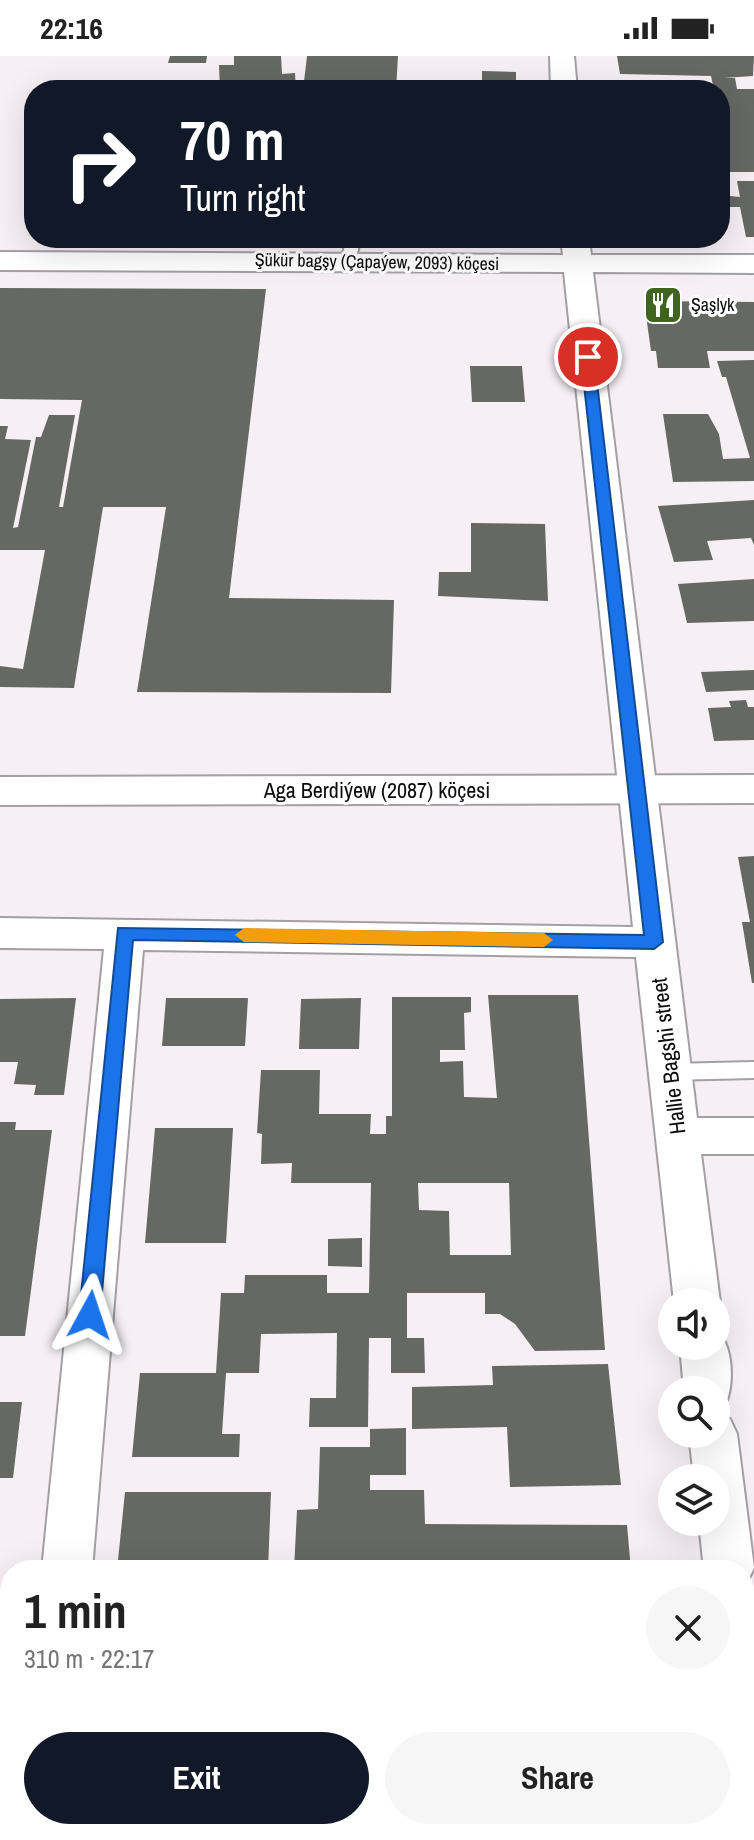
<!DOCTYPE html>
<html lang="en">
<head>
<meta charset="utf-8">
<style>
	:root { --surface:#fff; --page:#f6f6f6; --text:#222; --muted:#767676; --accent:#111827 }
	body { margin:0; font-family:"Archivo Narrow",sans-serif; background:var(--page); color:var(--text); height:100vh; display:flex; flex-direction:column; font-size:30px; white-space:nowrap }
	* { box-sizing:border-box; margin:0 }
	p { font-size:26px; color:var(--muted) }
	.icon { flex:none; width:44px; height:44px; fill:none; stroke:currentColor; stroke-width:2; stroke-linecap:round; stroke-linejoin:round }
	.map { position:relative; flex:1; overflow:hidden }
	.details { position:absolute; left:0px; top:1504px; width:754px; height:280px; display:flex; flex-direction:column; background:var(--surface); border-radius:32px 32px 0 0; box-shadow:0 8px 32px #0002 }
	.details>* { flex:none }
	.banner { position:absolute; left:24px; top:24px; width:706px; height:168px; border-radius:32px; box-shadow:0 8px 32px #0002; background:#111827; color:#fff; overflow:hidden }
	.fabs { position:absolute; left:658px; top:1232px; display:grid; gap:16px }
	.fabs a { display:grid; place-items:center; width:72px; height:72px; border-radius:50%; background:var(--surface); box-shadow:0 8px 32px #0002; font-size:40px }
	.pin { position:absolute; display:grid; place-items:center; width:68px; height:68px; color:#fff; margin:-34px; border:4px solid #fff; border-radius:50%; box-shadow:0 2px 8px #0007 }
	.me { position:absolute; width:88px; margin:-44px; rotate:5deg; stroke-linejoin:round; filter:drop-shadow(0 0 6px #0008) }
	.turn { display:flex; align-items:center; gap:28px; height:168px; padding:0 24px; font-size:36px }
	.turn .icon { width:104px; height:104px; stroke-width:2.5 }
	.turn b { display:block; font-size:56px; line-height:68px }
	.round { display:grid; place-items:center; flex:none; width:84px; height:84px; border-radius:42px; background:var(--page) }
	.headline { display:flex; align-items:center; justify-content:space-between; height:136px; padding:0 24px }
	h1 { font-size:48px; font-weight:700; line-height:60px }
	.action { display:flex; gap:16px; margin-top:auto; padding:16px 24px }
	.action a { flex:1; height:92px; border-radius:48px; background:var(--accent); color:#fff; font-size:32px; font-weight:700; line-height:92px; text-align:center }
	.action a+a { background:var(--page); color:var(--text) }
	.status { display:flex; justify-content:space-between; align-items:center; height:56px; padding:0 40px; background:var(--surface); direction:ltr }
	.status svg { height:22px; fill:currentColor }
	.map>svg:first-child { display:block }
</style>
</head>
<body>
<div class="status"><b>22:16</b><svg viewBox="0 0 49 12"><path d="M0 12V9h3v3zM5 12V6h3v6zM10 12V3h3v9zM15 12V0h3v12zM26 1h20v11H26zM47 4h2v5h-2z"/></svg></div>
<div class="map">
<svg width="754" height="1784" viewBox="0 0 754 1784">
	<rect width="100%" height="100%" fill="#f6f0f4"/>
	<path fill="#656863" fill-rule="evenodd" d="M170,0H207L206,7H168Z
		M234,0H281L282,18L295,17L296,34H220L219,9H234Z
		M307,0H398L396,34H303Z
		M617,0H754L753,20L724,22H735L737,33H754V116H720V34H714L711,20L620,18Z
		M482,15L516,16V34H482Z
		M419,24L449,25V34H419Z
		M737,125H754V181H746L740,151H720V139L740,141Z
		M0,232L266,233L229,542L394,544L391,637L137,636L166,451H103L74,632L0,631V610L23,613L45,494H0V370H8L5,383L31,384L13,472L18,471L36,381H41L49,359H75L59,451H63L82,344L0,343Z
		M644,245L754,246V295H707L710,312H658L656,295H651Z
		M754,304V425L673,426L663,358H708L719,378L723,403L750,402L726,321H722L717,305Z
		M470,310H522L525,346H472Z
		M754,444V489L751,482L707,485L713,504L674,506L658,450Z
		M471,467L545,468L548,545L438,540L439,516H471Z
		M754,523V565L687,567L678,528Z
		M754,614V634L706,636L701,616Z
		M746,644L748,651H754V684L714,685L708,652L731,651L729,645Z
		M754,800V927H752L742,866H750L738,801Z
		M488,939H578L605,1294L535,1295L515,1268L500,1258H485V1237H407V1282H424L425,1317H391V1282H369L368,1371H309L310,1342H336L337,1277L261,1278L259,1317H226L222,1378H240L239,1401H132L140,1317H216L221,1237H244L245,1219H327V1237H369L371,1127H291L292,1107L261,1108L262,1078L257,1077L261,1014H320L319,1058H371L370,1078H386V1060H392V941H471V956L464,957L465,994H440V1006L463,1005L464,1041L497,1042ZM418,1127H509L511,1199H450L449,1155L419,1154Z
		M76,942L64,1039H34L36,1029L14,1028L18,1006H0V943Z
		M166,942H248L245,990H162Z
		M361,942L359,993H299L301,943Z
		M0,1066H16L15,1074H52L25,1280H0Z
		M155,1072H233L226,1187H145Z
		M362,1182V1211L328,1210V1183Z
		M608,1308L621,1429L510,1431L507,1371L412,1373V1331L493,1329L492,1310Z
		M0,1346H22L13,1422H0Z
		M406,1372V1419H370V1434H424L425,1468L627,1469L631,1514H294L297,1454L318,1453L320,1391H370V1373Z
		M125,1436H271L268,1514H117Z
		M96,1774H275V1784H95Z
		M306,1774H652V1784H380V1780L306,1781Z"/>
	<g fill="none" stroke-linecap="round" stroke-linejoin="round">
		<defs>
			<path id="service" d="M347,182H361L355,205L348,209L341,205Z
				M754,1006V1022L669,1024L662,1022L658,1016L662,1010L669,1008Z"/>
			<path id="minor" d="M550,0H574L577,34H551Z
				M561,182H589L591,199H754V217L593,216L697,1062H754V1098H701L720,1246L716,1254V1246H674L636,901L143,894L92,1514H42L104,893L0,892V862L633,871L564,216L0,214V196L563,199Z
				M716,1274C734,1289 734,1330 725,1349L716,1352V1334H684L680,1290H716Z
				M716,1357L730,1363L737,1378L754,1512L744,1532V1514H704L699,1466H716V1422H694L689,1378H716Z
				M744,1612L754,1616V1750L744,1746Z
				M16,1774H70V1784H14Z"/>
			<path id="tertiary" d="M754,719V747L0,749V721Z"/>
		</defs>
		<use href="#service" stroke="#a49fa3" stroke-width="4"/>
		<use href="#minor" stroke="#a49fa3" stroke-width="4"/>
		<use href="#tertiary" stroke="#a49fa3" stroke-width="4"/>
		<use href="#service" fill="#fff" fill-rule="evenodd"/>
		<use href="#minor" fill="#fff" fill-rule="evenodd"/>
		<use href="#tertiary" fill="#fff" fill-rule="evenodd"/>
	</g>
	<path fill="#1a73e8" stroke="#114b97" stroke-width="2" d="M588,297L594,301L663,886L654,893L133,884L100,1259L97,1266L90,1268L82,1266L79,1259L118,872L644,879L581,301Z"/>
	<path fill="#f59e0b" d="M244,872L544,877L553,884L544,891L244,886L235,879Z"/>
	<defs>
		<symbol id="restaurant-square" viewBox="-11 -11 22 22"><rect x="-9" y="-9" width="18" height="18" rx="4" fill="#3e641d" stroke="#fff"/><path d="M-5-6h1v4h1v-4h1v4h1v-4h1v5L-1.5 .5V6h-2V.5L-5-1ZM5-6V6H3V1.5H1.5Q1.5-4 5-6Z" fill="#fff"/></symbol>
	</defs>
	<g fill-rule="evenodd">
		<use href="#restaurant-square" x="641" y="227" width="44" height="44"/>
	</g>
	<g text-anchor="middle" stroke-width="6" stroke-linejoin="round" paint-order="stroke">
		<g font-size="18" fill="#0d0b0d" stroke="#fff">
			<text transform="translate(377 206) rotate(1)" y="6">Şükür bagşy (Çapaýew, 2093) köçesi</text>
		</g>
		<g font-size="18" fill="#0d0b0d" stroke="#fff" text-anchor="start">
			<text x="691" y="255">Şaşlyk</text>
		</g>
		<g font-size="22" fill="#0d0b0d" stroke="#fff">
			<text x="377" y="742">Aga Berdiýew (2087) köçesi</text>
			<text transform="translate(668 1000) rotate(-97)" y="8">Hallie Bagshi street</text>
		</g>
	</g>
</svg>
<div class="fabs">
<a><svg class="icon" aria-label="sound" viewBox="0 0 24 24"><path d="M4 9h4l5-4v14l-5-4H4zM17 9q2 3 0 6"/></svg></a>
<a><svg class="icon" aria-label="search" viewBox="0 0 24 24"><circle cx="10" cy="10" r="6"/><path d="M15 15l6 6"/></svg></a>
<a><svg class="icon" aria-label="layers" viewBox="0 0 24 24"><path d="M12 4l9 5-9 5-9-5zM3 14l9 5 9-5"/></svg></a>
</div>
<div class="pin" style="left:588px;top:301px;background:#d93025"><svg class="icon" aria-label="arrive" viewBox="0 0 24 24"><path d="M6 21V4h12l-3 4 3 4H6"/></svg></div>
<svg class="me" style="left:90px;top:1259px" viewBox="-20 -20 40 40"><path d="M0-17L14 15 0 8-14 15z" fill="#1a73e8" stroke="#fff" stroke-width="4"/></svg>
<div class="banner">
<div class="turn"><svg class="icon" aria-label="right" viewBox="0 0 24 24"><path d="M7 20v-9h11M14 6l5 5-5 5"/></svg><div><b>70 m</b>Turn right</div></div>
</div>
<section class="details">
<div class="headline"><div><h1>1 min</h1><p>310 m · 22:17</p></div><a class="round"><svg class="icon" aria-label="close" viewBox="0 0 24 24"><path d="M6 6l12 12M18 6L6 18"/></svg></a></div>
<div class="action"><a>Exit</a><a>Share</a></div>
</section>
</div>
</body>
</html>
